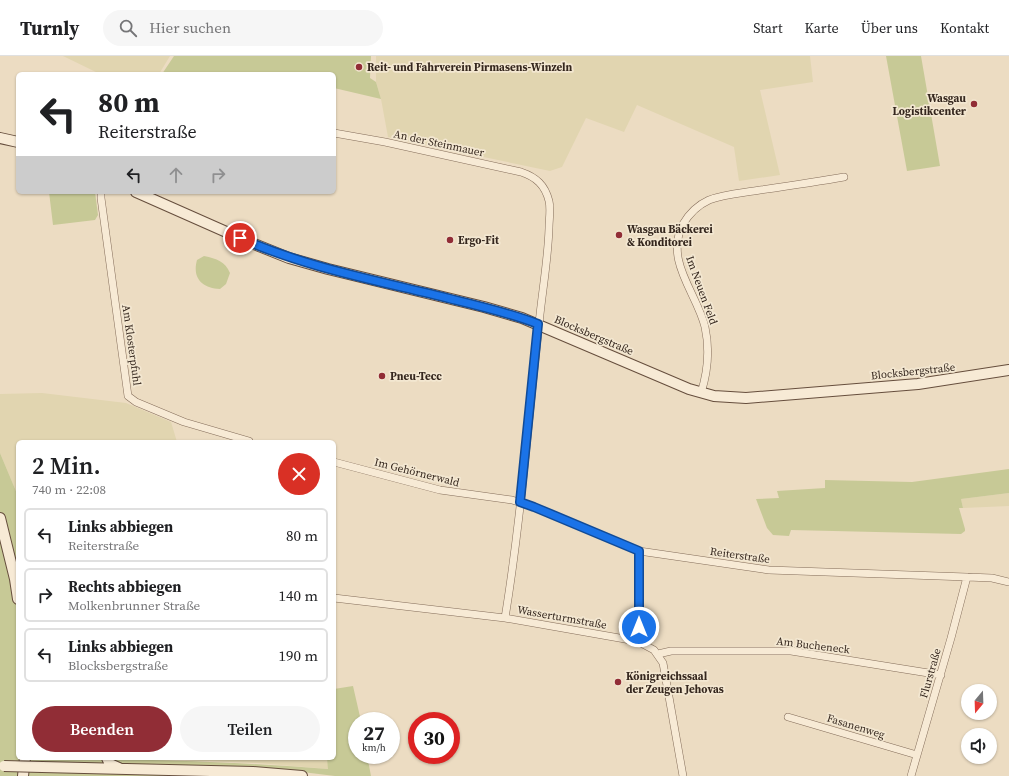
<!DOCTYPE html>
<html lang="de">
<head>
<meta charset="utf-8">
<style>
	:root { --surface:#fff; --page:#f6f6f6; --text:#202124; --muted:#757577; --line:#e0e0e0; --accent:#912d36 }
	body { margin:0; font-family:"Source Serif 4",serif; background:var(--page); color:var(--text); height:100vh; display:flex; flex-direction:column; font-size:15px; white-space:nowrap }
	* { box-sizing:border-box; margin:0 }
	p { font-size:13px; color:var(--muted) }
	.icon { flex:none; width:22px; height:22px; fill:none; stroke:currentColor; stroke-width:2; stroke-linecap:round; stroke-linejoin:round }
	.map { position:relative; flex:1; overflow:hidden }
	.drawer { position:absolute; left:16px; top:384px; width:320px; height:320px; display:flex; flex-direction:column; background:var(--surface); border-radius:6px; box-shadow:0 1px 3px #0004 }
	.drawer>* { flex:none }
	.top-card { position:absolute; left:16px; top:16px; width:320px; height:122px; border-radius:6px; box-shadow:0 1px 3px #0004; background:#fff; color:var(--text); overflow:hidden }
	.needle { width:26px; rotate:199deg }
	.buttons { position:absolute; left:961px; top:628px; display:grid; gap:8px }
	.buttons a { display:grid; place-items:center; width:36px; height:36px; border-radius:50%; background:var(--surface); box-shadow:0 1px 3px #0004; font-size:20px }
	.speed { position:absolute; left:348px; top:656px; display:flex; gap:8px; font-size:20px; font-weight:700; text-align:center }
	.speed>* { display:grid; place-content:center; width:52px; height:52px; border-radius:50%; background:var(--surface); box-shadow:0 1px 3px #0004; line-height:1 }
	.speed small { font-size:10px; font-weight:400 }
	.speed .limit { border:6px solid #d22; background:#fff; color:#111 }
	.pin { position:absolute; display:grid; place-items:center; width:34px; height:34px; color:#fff; margin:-17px; border:2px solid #fff; border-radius:50%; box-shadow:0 1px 4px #0007 }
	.me { position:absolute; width:44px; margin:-22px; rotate:0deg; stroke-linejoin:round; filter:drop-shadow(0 0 3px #0008) }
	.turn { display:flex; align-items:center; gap:14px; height:84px; padding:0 16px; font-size:18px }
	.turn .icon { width:52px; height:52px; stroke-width:2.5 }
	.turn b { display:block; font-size:28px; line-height:34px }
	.lanes { display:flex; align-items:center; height:38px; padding:0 16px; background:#0003; justify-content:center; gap:20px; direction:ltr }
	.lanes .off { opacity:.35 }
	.round { display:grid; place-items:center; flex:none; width:42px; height:42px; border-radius:21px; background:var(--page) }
	.headline { display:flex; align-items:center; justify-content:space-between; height:68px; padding:0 16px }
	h1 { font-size:24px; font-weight:600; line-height:30px }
	.action { display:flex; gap:8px; margin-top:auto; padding:8px 16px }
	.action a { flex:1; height:46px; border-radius:24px; background:var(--accent); color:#fff; font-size:16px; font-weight:600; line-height:46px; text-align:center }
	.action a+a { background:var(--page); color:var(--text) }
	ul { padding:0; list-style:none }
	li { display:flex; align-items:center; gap:12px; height:54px; margin:0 8px 6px; padding:0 8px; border:2px solid var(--line); border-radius:6px }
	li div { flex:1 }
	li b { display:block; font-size:15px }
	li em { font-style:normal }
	header { display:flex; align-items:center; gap:24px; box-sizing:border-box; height:56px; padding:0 20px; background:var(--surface); border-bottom:1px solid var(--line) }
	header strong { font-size:19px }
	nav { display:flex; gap:22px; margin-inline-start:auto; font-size:14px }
	.search { width:280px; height:36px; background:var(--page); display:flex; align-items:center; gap:10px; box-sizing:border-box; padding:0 14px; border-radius:22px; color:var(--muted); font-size:15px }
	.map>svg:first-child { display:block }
</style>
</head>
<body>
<header>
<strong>Turnly</strong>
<div class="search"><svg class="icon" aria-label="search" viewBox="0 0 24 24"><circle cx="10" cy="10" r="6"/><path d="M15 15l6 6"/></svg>Hier suchen</div>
<nav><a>Start</a><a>Karte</a><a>Über uns</a><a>Kontakt</a></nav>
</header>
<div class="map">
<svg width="1009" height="720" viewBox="0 0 1009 720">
	<rect width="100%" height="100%" fill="#ecdcc2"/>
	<path fill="#e1d5b0" d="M63,0H170L159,18H100Z
		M376,0H810L813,26L760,34L780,119L739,125L734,91L637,49L624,76L586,62L562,111L550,115L388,81L381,43L376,26Z
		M42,337L126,347L171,366L177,386H18V440L0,397V338Z
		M1009,437V450L963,452L961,443Z
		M123,702H327L329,713L257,707Z"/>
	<path fill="#c7c996" d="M174,0H371L370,22L376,26L381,43L334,32V18H269L251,16L235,18H162Z
		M886,0H921L940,110L907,115Z
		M49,136H95L98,159L95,164L53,169Z
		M204,200C217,203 225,205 230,217L226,228L220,233C202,232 192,222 197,204Z
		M0,397L18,440V702C122,702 225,705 328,713L327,702H334V633L353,630L361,665H357V699H367L371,720H335L294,715L256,720H0Z
		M1009,413V437L961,443L963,452H959L965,473V475L961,478L791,474L789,480L773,479L767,472L756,443L779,442L777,435L825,432V424L912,426Z"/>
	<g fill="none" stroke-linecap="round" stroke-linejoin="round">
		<defs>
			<path id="street" d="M334,77L385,86L521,116C536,121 545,129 549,145C551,153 549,163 549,172C548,204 542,236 539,268C528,366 521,464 505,562
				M101,136V142L128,340L136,346L184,366L249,385
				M701,337C708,315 710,294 705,271C697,237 664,205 683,168C689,158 698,149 709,144C725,138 743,137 760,134C788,130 816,126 844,121
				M334,406L440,434L512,444L534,451L639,495L769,514L967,521L992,522L1009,526
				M334,542L505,562L625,583L639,586L654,594L663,607L683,720
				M639,586V495
				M658,598L671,595H791L941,619
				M788,661L917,699
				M911,720L951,582L967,521"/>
			<path id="secondary" d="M0,82L18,86
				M136,136L249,186L289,202L328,213L484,251L522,262L689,333L714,340L746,342L918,328L1009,314
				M0,462L15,523L18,543
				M107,702L110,708L119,712
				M42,711L253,716L302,720
				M23,720L25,702"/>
		</defs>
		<use href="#street" stroke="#846d5a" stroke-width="8"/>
		<use href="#secondary" stroke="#664e3d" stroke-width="12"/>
		<use href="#street" stroke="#f7ead5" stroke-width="7"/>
		<use href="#secondary" stroke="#f7ead5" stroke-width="10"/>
		<defs>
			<path id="secondary-bridge" d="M4,710L42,711"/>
		</defs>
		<use href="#secondary-bridge" stroke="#664e3d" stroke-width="12" stroke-linecap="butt"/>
		<use href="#secondary-bridge" stroke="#f7ead5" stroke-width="10"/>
	</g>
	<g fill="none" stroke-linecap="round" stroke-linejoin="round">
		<defs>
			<path id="route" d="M240,182C307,212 380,225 451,243C480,250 510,257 538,268L520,446L534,451L639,495V571"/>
		</defs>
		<use href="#route" stroke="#114b97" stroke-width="10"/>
		<use href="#route" stroke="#1a73e8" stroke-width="7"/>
	</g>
	<g fill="#912d36" stroke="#f3e7d1" stroke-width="1.5">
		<circle cx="359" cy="11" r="4"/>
		<circle cx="974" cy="48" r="4"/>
		<circle cx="619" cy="179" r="4"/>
		<circle cx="450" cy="184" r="4"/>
		<circle cx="382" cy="320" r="4"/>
		<circle cx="618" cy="626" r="4"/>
	</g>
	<g text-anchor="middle" stroke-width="3.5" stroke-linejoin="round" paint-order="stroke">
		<g font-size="11" font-weight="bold" fill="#35271e" stroke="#f3e7d1" text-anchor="start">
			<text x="367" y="15">Reit- und Fahrverein Pirmasens-Winzeln</text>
			<text x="966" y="46" text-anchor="end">Wasgau<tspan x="966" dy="13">Logistikcenter</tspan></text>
			<text x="627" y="177">Wasgau Bäckerei<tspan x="627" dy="13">&amp; Konditorei</tspan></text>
			<text x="458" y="188">Ergo-Fit</text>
			<text x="390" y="324">Pneu-Tecc</text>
			<text x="626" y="624">Königreichssaal<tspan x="626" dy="13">der Zeugen Jehovas</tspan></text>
		</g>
		<g font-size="11" fill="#35271e" stroke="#f3e7d1">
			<text transform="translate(439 87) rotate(12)" y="4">An der Steinmauer</text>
			<text transform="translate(702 234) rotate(70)" y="4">Im Neuen Feld</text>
			<text transform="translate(594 279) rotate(23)" y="4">Blocksbergstraße</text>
			<text transform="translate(132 289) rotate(82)" y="4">Am Klosterpfuhl</text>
			<text transform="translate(913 315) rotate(-6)" y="4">Blocksbergstraße</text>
			<text transform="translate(417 416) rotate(14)" y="4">Im Gehörnerwald</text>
			<text transform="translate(740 499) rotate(8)" y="4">Reiterstraße</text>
			<text transform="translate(562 561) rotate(10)" y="4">Wasserturmstraße</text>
			<text transform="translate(813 589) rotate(7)" y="4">Am Bucheneck</text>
			<text transform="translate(930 617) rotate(-74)" y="4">Flurstraße</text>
			<text transform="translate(856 670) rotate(17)" y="4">Fasanenweg</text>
		</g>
	</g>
</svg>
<div class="buttons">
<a><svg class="needle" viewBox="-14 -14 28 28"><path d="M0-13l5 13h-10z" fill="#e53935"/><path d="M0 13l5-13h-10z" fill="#757577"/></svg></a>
<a><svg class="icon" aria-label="sound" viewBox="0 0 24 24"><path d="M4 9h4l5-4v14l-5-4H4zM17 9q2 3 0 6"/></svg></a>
</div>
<div class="speed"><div>27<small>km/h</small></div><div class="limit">30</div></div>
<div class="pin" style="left:240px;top:182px;background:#d93025"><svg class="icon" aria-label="arrive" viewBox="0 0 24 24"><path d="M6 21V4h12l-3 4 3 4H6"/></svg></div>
<svg class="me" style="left:639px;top:571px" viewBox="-20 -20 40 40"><circle r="17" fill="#1a73e8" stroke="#fff" stroke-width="3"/><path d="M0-11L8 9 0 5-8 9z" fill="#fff"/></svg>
<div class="top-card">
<div class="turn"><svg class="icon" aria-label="left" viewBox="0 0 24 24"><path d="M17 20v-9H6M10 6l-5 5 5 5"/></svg><div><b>80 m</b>Reiterstraße</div></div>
<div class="lanes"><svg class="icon" aria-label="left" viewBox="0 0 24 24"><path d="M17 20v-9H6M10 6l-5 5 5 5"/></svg><svg class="icon off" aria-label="ahead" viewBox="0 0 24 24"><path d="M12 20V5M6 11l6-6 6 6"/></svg><svg class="icon off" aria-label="right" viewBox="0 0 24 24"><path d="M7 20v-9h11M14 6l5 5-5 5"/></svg></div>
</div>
<section class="drawer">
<div class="headline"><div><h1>2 Min.</h1><p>740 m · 22:08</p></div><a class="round" style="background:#d93025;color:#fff"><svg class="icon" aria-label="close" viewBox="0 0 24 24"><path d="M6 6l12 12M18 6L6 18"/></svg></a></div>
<ul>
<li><svg class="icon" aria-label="left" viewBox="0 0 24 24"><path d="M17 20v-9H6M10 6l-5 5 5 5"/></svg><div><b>Links abbiegen</b><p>Reiterstraße</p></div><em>80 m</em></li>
<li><svg class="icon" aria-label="right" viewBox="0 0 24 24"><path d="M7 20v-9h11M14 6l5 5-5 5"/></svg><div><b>Rechts abbiegen</b><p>Molkenbrunner Straße</p></div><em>140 m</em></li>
<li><svg class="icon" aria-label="left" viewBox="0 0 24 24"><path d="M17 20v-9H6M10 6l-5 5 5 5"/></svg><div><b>Links abbiegen</b><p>Blocksbergstraße</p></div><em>190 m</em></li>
</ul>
<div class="action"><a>Beenden</a><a>Teilen</a></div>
</section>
</div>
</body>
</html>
